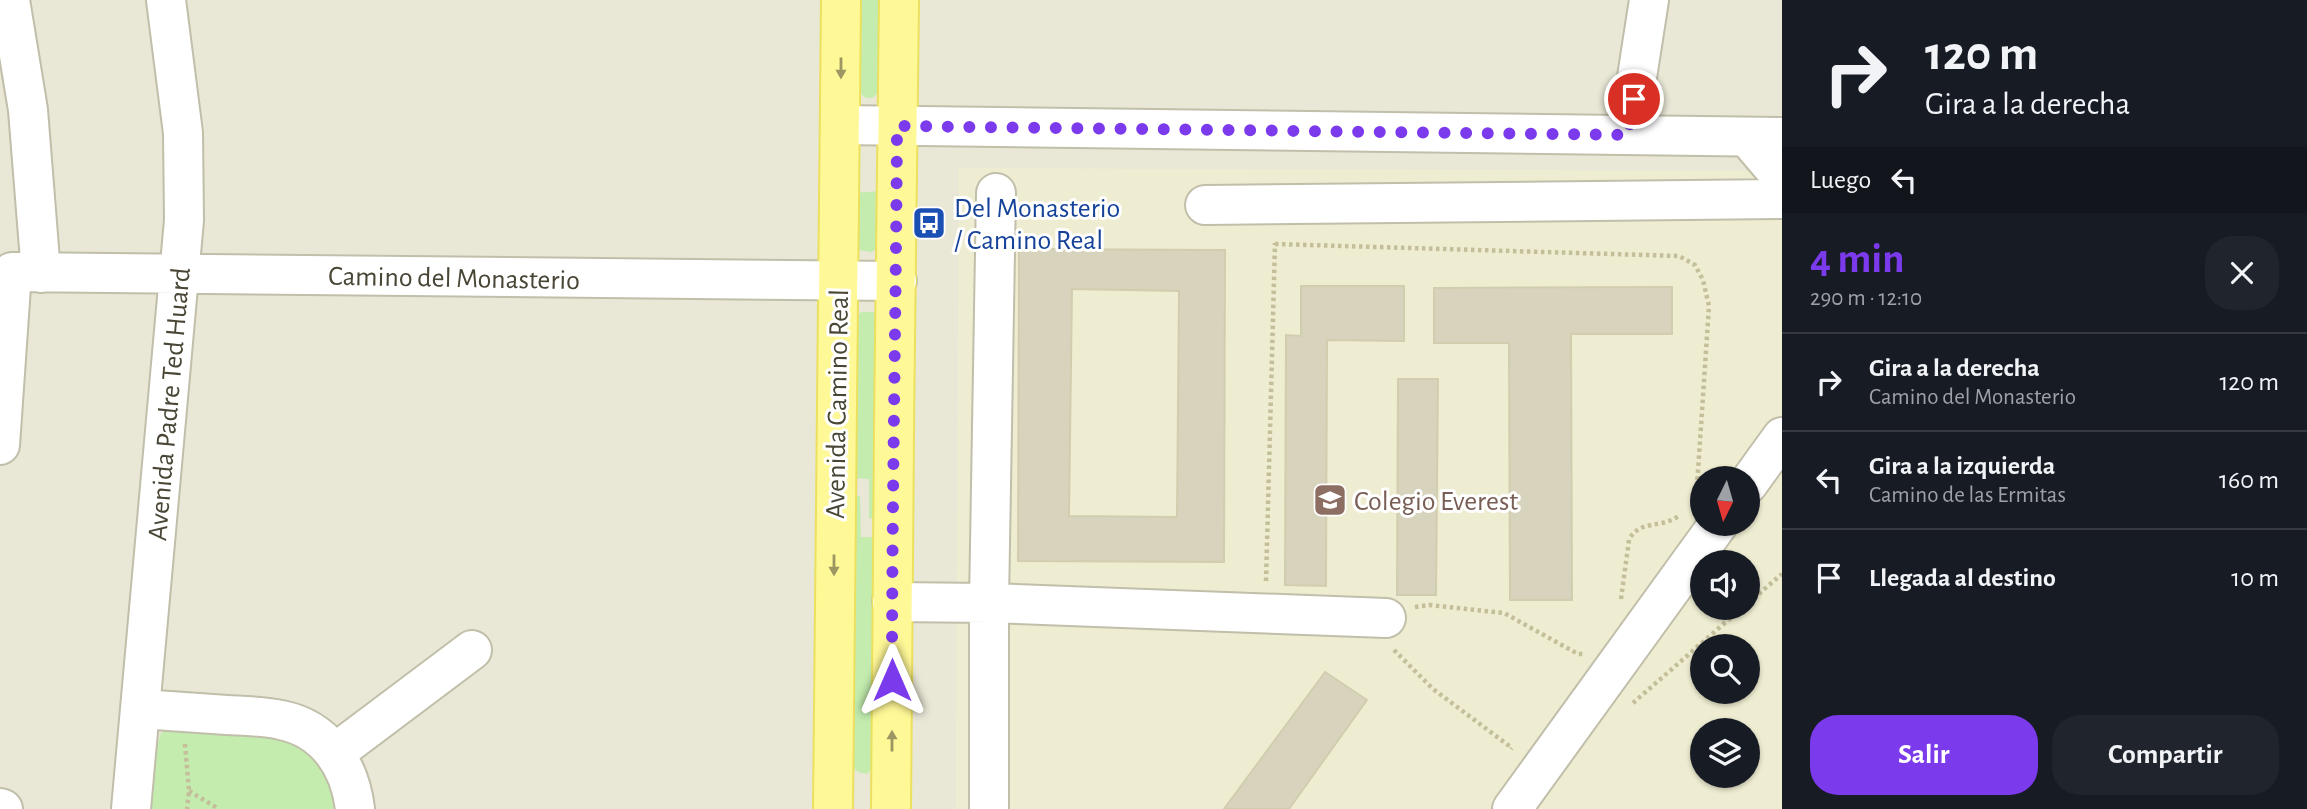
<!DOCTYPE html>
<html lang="es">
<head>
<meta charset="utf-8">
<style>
	:root { --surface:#171b24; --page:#20242c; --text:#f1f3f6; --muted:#9ea1a6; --line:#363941; --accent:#7c3aed }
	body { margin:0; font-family:"Alegreya Sans",sans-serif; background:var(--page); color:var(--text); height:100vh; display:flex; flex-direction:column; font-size:26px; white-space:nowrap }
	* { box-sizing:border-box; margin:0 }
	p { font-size:23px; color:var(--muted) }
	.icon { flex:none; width:38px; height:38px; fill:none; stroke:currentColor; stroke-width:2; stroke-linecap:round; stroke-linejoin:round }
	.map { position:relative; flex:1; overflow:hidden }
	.side { display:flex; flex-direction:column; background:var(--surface); width:525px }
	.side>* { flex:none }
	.hud { background:#171b24; color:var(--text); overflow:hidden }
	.needle { width:46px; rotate:185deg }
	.controls { position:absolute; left:1690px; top:466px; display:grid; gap:14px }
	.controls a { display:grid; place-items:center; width:70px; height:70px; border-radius:50%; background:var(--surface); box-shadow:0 2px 5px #0004; font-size:35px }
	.pin { position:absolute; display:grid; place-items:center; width:60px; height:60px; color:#fff; margin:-30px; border:4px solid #fff; border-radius:50%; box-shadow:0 2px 7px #0007 }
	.me { position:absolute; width:77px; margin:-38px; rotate:0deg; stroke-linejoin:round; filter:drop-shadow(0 0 5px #0008) }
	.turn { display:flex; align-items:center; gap:24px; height:147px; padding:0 28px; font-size:32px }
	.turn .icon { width:91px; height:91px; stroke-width:2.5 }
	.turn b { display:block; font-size:49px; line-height:60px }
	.then { display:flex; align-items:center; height:66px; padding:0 28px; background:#0003; gap:14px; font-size:26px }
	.round { display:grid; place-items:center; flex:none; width:74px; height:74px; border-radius:28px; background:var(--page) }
	.headline { display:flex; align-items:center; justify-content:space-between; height:119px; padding:0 28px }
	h1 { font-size:42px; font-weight:600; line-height:52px; color:var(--accent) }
	.cta { display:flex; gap:14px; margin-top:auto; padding:14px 28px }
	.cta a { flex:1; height:80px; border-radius:28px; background:var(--accent); color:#fff; font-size:28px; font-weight:600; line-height:80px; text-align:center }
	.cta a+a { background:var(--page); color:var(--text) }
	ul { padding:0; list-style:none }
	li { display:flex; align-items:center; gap:21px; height:98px; padding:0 28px; border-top:2px solid var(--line) }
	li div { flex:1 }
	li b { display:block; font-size:26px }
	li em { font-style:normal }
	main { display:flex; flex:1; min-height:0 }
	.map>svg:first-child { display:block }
</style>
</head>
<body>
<main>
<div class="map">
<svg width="1782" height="809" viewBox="0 0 1782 809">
	<rect width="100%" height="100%" fill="#f5f4e8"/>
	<path fill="#e9e7d6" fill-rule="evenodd" d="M0,0H1782V809H0ZM1703,478H1748V523H1703ZM1703,562H1748V607H1703ZM1703,646H1748V691H1703ZM1703,730H1748V775H1703Z"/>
	<path fill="#efedd1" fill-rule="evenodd" d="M959,168L1782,171V809H956ZM1703,478H1748V523H1703ZM1703,562H1748V607H1703ZM1703,646H1748V691H1703ZM1703,730H1748V775H1703Z"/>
	<path fill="#c3ecae" d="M858,0H881V91L872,98H866L857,91Z
		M880,191V245L872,252L859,250L856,244L855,193Z
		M861,312H873L880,319L877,519L869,518V479L854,478L855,318Z
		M853,496H860L861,537H877L874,767L867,774L858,772L852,766Z
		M175,724C228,728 301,720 333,772C339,782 339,798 341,809H149L154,756L161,733Z"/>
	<path fill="#d7d3bd" stroke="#d3cdaf" stroke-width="2" fill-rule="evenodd" d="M1019,249L1225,250L1224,562L1018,561ZM1072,289L1179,291L1177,517L1069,516Z
		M1301,286H1404V341L1327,340L1326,586L1285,585L1286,335L1301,336Z
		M1672,287V334H1571L1572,600H1510L1509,343H1434V288Z
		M1398,379H1438L1436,595H1397Z
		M1325,672L1367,700L1289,809H1224Z"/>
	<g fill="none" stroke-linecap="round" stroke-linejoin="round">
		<defs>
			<path id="minor" d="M10,0L28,110L41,273
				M840,125L1782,137
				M1628,135L1649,0
				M1747,137L1782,178
				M1205,205L1782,199
				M0,445L12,272L897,281
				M1748,484L1782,437
				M892,602L989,603L1386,618
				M141,709C169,711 198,713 227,715C245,716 264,716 281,720C326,729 350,766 355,809
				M335,753L472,650
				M0,808L3,809
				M131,809L184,220L183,133L166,0
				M989,809V603L996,193
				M1512,809L1719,523"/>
			<path id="major" d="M833,809L841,0
				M891,809C892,539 896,270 899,0"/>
		</defs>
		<use href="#minor" stroke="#c1beaa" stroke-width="42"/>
		<use href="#major" stroke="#ece05f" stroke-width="42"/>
		<path stroke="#c4be9a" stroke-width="4.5" stroke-dasharray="3.5 3.5" stroke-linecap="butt" d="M1275,244L1679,256L1695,265L1703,280L1709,306L1697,486L1692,499
			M1266,581L1275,243
			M1621,599L1629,540C1639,519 1663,529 1680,515
			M1748,603L1782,574
			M1415,607L1429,605L1504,613L1578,654H1584
			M1394,650L1433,689L1512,748L1511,749
			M1633,703L1743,607
			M185,744L189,791L187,809
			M189,791L219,809"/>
		<use href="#minor" stroke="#fff" stroke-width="38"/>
		<use href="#major" stroke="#fff897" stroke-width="38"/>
	</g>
	<defs><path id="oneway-solid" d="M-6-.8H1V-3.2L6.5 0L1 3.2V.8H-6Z" transform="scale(1.75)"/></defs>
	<g fill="#9b9662">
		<use href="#oneway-solid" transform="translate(841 68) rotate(90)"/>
		<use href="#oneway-solid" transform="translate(834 565) rotate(90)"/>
		<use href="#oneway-solid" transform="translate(892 741) rotate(-90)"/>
	</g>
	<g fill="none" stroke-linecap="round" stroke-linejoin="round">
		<path stroke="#7c3aed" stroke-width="12" stroke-dasharray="0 21.6" d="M892,680C892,495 896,311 897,126L1628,135L1634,99"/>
	</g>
	<defs>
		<symbol id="bus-square" viewBox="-11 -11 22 22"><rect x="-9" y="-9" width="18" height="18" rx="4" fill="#1a4fb4" stroke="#fff"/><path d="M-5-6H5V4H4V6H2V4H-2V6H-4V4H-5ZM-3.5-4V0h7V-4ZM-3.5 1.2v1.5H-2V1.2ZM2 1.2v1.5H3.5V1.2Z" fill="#fff"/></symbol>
		<symbol id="school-square" viewBox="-11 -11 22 22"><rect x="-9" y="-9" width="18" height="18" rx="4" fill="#8d6e63" stroke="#fff"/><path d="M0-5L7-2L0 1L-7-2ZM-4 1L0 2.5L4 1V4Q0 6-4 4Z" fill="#fff"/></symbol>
	</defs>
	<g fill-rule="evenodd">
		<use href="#bus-square" x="910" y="204" width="38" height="38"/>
		<use href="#school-square" x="1311" y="481" width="38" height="38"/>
	</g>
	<g text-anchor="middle" stroke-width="6" stroke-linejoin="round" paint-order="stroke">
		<g font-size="28" fill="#164399" stroke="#fff" text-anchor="start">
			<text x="954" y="217">Del Monasterio<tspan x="954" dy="32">/ Camino Real</tspan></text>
		</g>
		<g font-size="28" fill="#494636" stroke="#fff">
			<text transform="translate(454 277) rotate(1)" y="10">Camino del Monasterio</text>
			<text transform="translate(168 404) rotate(-85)" y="10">Avenida Padre Ted Huard</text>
			<text transform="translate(836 404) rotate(-89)" y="10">Avenida Camino Real</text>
		</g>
		<g font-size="28" fill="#785e54" stroke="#fff" text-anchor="start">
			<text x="1354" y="510">Colegio Everest</text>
		</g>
	</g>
</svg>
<div class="controls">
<a><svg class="needle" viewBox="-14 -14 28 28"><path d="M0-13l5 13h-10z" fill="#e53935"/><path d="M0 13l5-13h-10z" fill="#9ea1a6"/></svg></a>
<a><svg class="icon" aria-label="sound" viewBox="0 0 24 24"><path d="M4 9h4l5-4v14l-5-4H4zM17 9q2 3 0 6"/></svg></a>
<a><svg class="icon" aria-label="search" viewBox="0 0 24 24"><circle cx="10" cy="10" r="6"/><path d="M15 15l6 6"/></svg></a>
<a><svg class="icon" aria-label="layers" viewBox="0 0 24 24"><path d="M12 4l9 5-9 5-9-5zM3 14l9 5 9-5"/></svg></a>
</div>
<div class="pin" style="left:1634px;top:99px;background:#d93025"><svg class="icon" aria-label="arrive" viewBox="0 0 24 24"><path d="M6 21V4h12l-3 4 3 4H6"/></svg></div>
<svg class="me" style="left:892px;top:680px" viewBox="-20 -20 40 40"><path d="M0-17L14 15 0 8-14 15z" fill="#7c3aed" stroke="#fff" stroke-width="4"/></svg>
</div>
<section class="side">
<div class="hud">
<div class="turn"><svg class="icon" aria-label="right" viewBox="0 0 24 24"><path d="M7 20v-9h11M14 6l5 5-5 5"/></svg><div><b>120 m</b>Gira a la derecha</div></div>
<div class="then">Luego<svg class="icon" aria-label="left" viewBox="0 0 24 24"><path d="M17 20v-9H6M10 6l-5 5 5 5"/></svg></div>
</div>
<div class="headline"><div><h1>4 min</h1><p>290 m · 12:10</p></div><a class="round"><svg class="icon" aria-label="close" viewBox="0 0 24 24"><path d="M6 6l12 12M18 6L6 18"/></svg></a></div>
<ul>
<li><svg class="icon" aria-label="right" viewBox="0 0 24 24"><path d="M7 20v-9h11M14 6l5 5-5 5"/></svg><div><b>Gira a la derecha</b><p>Camino del Monasterio</p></div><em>120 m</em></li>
<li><svg class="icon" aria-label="left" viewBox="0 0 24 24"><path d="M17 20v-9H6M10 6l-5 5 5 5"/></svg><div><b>Gira a la izquierda</b><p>Camino de las Ermitas</p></div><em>160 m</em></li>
<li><svg class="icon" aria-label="arrive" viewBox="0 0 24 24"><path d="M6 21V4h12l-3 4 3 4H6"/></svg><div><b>Llegada al destino</b></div><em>10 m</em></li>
</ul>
<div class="cta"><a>Salir</a><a>Compartir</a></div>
</section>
</main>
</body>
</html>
